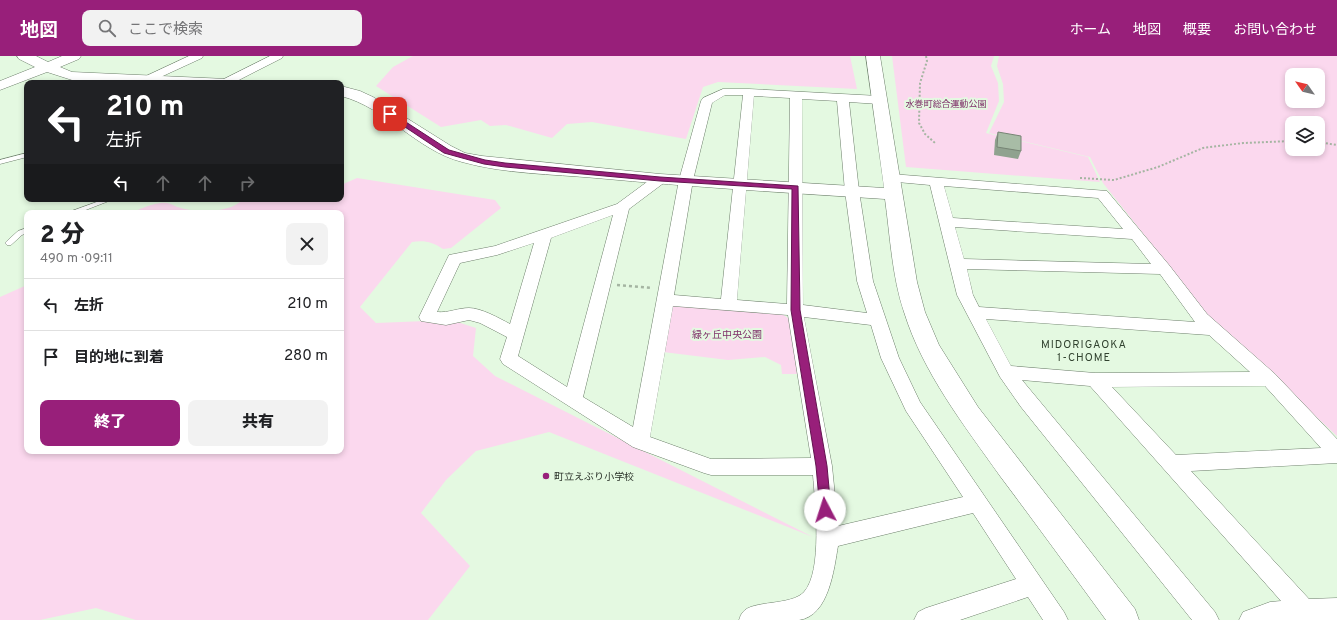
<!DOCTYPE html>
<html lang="ja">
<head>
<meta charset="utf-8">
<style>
	:root { --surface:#fff; --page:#f2f2f2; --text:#202124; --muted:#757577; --line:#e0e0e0; --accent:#981f7a }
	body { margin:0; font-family:Overpass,"Noto Sans JP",sans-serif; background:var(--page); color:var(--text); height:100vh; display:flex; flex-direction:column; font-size:15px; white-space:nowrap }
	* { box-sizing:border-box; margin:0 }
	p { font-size:13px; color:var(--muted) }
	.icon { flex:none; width:22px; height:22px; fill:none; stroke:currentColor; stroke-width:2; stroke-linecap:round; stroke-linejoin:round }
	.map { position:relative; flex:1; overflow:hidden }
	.drawer { position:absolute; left:24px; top:154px; width:320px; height:244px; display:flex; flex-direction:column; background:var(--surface); border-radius:8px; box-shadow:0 2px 6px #0003 }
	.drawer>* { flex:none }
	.banner { position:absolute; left:24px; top:24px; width:320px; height:122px; border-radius:8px; box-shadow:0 2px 6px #0003; background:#202124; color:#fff; overflow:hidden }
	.needle { width:26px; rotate:304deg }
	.buttons { position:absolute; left:1285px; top:12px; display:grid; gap:8px }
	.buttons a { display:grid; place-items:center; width:40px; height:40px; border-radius:8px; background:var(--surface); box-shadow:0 2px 6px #0003; font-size:20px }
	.pin { position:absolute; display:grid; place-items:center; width:34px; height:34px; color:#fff; margin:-17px; border-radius:8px; box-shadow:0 2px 6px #0006 }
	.me { position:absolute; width:44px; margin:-22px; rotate:355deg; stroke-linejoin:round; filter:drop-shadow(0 0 3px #0008) }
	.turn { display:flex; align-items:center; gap:14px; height:84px; padding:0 16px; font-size:18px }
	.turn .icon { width:52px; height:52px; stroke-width:2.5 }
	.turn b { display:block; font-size:28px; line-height:34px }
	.lanes { display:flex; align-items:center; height:38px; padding:0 16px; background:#0003; justify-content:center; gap:20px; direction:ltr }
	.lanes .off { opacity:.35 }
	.round { display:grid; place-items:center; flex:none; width:42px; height:42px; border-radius:8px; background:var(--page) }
	.summary { display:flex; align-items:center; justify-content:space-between; height:68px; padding:0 16px }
	h1 { font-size:24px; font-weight:800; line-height:30px }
	.cta { display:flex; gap:8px; margin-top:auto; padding:8px 16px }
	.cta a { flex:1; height:46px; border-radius:8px; background:var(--accent); color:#fff; font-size:16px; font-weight:800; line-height:46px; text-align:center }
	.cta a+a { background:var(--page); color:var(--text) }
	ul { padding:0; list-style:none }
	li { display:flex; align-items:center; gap:12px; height:52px; padding:0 16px; border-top:1px solid var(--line) }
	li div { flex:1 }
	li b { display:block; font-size:15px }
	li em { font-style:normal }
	header { display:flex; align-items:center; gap:24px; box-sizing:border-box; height:56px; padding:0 20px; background:var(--accent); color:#fff }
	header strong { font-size:19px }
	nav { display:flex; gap:22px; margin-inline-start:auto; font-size:14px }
	.search { width:280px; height:36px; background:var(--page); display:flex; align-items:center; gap:10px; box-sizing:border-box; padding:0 14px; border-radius:8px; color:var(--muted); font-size:15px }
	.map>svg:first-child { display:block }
</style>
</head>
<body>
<header>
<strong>地図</strong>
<div class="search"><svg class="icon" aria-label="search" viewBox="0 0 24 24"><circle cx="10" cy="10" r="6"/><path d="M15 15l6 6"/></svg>ここで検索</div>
<nav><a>ホーム</a><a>地図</a><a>概要</a><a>お問い合わせ</a></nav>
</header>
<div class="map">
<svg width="1337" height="564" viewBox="0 0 1337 564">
	<rect width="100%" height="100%" fill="#e4f9e1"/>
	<path fill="#fbd8ee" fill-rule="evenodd" d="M413,0H850L857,33L718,26L703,31L686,83L592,66L567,68L552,82L506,69L490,70L481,64L441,71L376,30L393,11Z
		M892,0H994L991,10L998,27L999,45L986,77L1088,101L1100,126L906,111Z
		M999,0H1337V380L1211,263L1103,127L1090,101L989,77L1004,46L1003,28L997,10ZM1292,19H1318V45H1292ZM1292,67H1318V93H1292Z
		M357,122L495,144L501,152L451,192L443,193C433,186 424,184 412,186L360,251L376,267L451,264L476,272L473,300L495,320L813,481L549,376L476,395L446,424L421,457L470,510L428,564H136L96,552L40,564H0V241L27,229V395H341V157H132C138,153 159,145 167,147C172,148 176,151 181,152C197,157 232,157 243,143H341V129Z
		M674,249L782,258L791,264L797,318H782L781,309L765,301L728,304L663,296L669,252Z"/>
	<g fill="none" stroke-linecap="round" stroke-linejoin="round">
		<defs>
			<path id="lane" d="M27,97V101L0,108V104Z
				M105,143H114L78,157H68L69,156Z
				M27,172V177L22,179L11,189H7L5,187L7,185L18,175Z"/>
			<path id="street" d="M189,0H203L202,2L152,25H144L142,23L144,21Z
				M270,0H283L282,2L233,27H218L220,25Z
				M723,33H749L879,40L883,41L885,44L883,47L879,48L849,46L859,135L873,225L899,302L920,346L1064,556L1068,564H1043L1028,541L960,564H914L918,556L926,552L1016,523L973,457L838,490C834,513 829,560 799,564C780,564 759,564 739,564C740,561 741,558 743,556C752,544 791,550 804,536C823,515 815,446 813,419H711L704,417L633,391L503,308L500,303L507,281L480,267L469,264L446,269L421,265L419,261L449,199L495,190L617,148L655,120H665L667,123L665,126L629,153L583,341L633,371L679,124L701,45L703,42ZM725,39H743L721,243L674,239L693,124L712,47ZM754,40L790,42L787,248L737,244ZM802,43L837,45L845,135L857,225L867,257L803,249ZM613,159L567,331L518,300L551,182ZM534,187L510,268C499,262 481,252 469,252C458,252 449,257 437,256L460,207L497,199ZM673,250L788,259L811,402L711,403L650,381ZM804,261L871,269L881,302L906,355L963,441L838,470L832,410Z
				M891,118L1107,135L1169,209L1207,258L1275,318L1337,383V407L1191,415L1309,543L1337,542V564H1239L1243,556L1270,546L1281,545L1090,330L1022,324L1215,556L1219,564H1192L1021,351L1000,321L957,239L930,129L886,125L884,122L886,119ZM944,130L1098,142L1123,173L953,162ZM955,171L1132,183L1151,208L964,203ZM967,213L1160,218L1195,266L979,251L973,239ZM986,263L1209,279L1250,316L1095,317L1011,310ZM1265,330L1321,392L1176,399L1112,331Z"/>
			<path id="secondary" d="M17,0H36L48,6L62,0H81L79,3L60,11L72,16L227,23L232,24L234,27H130L72,24L47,16L0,34V25L35,11L19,3Z
				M866,0H880L917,226L925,256L939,289L978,351L1135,553L1139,564H1106C1071,516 1036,468 1000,420C964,369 923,317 904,256C892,221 890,179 885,143C789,137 693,131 596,122C552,118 505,118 462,106C416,94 387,52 341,40V30L360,35L373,41L451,90L465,97L482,100L660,118L884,132Z"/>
		</defs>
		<use href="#lane" stroke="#6d7f6b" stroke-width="1"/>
		<use href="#street" stroke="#6d7f6b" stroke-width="1"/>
		<use href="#secondary" stroke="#6d7f6b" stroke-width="1"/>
		<path stroke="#a5b5a2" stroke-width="2" stroke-dasharray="2 2" stroke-linecap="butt" d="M926,0L927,5L920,27L919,67L925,78L935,87
			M1318,86L1337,89
			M1080,122L1114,124L1158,111L1203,92L1243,87L1292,85"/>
		<path stroke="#a5b5a2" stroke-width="2.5" stroke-dasharray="3 3" stroke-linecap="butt" d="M617,229L652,232"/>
		<use href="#lane" fill="#fff" fill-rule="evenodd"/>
		<use href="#street" fill="#fff" fill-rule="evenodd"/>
		<use href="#secondary" fill="#fff" fill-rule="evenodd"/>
	</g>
	<path fill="#90a28f" d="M998,76L1021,95L1018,103L994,99L995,84Z"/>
	<path fill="#a8bca6" stroke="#768474" d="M998,76L1021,80V95L997,91Z"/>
	<path fill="#981f7a" stroke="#63144f" d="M387,57H392L449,94L485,104L505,107L660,121L798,130L800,254L827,410L831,454L829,457L825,459L821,457L820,454L816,410L791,254L792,133L660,125L505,111L484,108L444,97L387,59Z"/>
	<circle fill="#981f7a" stroke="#e4f9e1" stroke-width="1.5" cx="546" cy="420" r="4"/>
	<g text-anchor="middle" stroke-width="4" stroke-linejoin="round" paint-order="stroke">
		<g font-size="9" fill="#7e2e68" stroke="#e4f9e1">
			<text x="946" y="51">水巻町総合運動公園</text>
		</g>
		<g font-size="10" fill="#7e2e68" stroke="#e4f9e1">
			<text x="727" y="282">緑ヶ丘中央公園</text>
		</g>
		<g font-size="10" fill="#2b332a" stroke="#e4f9e1" text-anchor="start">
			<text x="554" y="424">町立えぶり小学校</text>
		</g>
		<g font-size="11" letter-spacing="1" fill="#31422f" stroke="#e4f9e1">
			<text x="1084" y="292">MIDORIGAOKA<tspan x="1084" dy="13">1-CHOME</tspan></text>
		</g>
	</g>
</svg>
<div class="buttons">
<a><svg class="needle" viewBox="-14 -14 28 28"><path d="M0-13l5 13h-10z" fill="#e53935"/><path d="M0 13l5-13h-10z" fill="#757577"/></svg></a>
<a><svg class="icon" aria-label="layers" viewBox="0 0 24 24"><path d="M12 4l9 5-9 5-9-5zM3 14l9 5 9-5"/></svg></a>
</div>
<div class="pin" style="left:390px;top:58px;background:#d93025"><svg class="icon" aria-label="arrive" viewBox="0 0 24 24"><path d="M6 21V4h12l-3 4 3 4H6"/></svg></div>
<svg class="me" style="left:825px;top:454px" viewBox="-20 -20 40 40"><circle r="19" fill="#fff"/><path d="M0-13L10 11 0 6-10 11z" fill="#981f7a"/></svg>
<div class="banner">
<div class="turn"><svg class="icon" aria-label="left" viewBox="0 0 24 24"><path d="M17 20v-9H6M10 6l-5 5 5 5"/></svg><div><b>210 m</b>左折</div></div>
<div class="lanes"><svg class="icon" aria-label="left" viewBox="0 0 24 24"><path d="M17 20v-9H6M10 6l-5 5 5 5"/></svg><svg class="icon off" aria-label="ahead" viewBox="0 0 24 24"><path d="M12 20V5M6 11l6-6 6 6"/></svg><svg class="icon off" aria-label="ahead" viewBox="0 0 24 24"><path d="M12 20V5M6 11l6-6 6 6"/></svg><svg class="icon off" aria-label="right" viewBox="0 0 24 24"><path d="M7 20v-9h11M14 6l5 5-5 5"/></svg></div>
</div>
<section class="drawer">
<div class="summary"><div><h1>2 分</h1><p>490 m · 09:11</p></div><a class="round"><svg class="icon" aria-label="close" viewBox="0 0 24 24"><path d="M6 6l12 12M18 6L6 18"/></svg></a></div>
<ul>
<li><svg class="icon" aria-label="left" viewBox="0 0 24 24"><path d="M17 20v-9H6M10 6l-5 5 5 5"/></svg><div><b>左折</b></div><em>210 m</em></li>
<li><svg class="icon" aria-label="arrive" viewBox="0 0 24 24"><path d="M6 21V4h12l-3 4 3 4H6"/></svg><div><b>目的地に到着</b></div><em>280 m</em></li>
</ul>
<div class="cta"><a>終了</a><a>共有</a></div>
</section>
</div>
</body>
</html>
